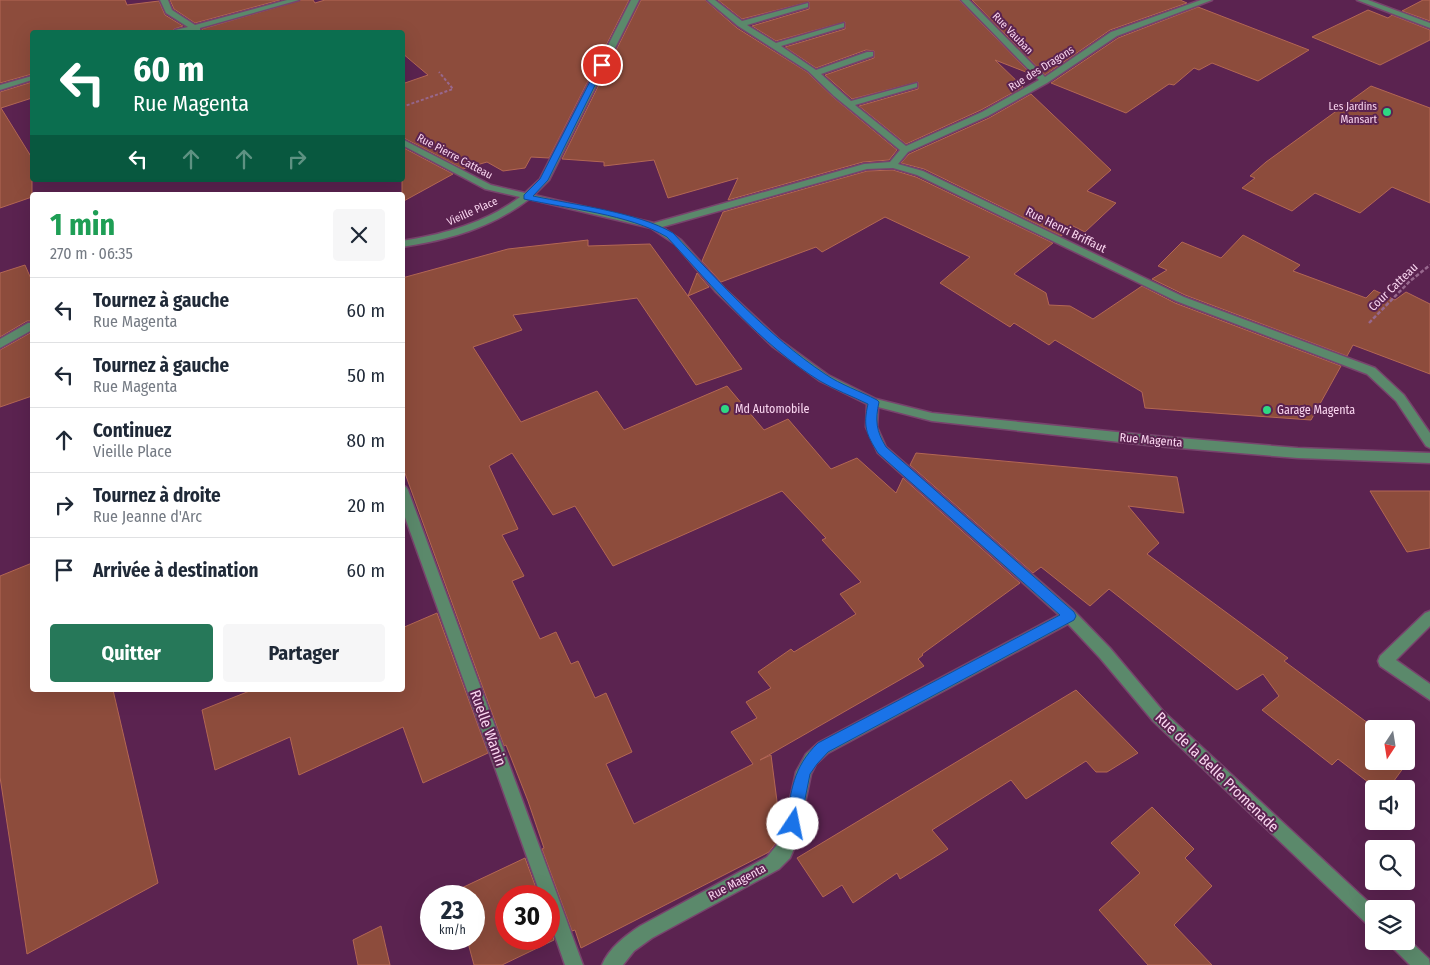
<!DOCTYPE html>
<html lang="fr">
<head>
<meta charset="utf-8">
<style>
	:root { --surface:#fff; --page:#f6f6f7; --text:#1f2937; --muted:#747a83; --line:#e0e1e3; --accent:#267859 }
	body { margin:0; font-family:"Fira Sans Condensed",sans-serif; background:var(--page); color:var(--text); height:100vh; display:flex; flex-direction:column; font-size:19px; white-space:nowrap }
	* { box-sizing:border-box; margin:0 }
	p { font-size:16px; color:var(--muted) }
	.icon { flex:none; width:28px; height:28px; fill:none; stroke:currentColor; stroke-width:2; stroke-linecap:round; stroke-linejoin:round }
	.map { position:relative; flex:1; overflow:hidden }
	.panel { position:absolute; left:30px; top:192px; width:375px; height:500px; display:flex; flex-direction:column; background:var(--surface); border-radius:5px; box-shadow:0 5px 20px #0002 }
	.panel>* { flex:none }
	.hud { position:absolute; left:30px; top:30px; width:375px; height:152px; border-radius:5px; box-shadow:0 5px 20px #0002; background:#0b6e4f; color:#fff; overflow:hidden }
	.needle { width:32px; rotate:192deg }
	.buttons { position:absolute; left:1365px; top:720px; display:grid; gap:10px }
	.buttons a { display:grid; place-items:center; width:50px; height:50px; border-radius:5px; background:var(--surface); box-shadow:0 5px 20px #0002; font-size:25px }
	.speed { position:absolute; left:420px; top:885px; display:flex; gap:10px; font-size:25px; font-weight:700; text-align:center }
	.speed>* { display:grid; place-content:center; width:65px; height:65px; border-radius:50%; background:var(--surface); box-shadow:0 5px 20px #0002; line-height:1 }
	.speed small { font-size:12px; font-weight:400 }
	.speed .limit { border:8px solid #d22; background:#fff; color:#111 }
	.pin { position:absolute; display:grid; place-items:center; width:42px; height:42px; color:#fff; margin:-21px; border:2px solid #fff; border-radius:50%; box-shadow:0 1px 5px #0007 }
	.me { position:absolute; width:55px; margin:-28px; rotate:11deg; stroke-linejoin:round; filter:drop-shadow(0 0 4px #0008) }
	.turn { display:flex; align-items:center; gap:18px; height:105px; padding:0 20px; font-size:22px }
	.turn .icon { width:65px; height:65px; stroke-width:2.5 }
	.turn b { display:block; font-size:35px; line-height:42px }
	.lanes { display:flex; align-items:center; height:48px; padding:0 20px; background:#0003; justify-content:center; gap:25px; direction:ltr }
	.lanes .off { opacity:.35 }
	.round { display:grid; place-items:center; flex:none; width:52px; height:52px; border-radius:5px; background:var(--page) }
	.head { display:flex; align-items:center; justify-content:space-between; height:85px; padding:0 20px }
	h1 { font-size:30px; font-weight:700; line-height:38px; color:#1e9e55 }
	.action { display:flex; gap:10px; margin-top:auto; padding:10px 20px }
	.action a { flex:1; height:58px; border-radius:5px; background:var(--accent); color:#fff; font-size:20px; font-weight:700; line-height:58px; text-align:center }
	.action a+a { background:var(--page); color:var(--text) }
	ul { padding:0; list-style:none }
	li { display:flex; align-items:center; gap:15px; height:65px; padding:0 20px; border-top:1px solid var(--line) }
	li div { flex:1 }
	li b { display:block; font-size:19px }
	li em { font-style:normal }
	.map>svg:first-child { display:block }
</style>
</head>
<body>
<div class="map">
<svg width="1430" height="965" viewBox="0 0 1430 965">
	<rect width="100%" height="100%" fill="#5b2350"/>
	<path fill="#8d4c3c" stroke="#b36754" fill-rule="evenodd" d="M0,0H125L127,5L159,1L165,15L183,26L174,29L173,32H32V74L0,83Z
		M170,0H280L195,23L174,9Z
		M301,0H313L315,3L325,0H629L549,158L531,157L525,168L503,171L487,162L463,169L402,137V84L428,75L402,53V32H202V29Z
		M641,0H705L737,28L807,72L833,97L897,150L889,160L863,162L728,200L738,178L668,198L654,160L604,166V162L562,159Z
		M718,0H959L1031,74L995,60L1023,87L981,110L906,144L859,106L918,89V82L852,99L825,75L874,58V51L866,50L816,68L785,47L845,29V22L776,41L752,26L809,9V2L742,19Z
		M972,0H1180L1187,3L1110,30L1045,75Z
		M1423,0H1430V21L1402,11Z
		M1198,7L1309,50L1258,81L1212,63L1199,70L1194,68L1174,85L1169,84L1126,113L1051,83L1118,38Z
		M1368,10L1388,18L1392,15L1430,30V40L1380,65L1312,37Z
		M32,82V98L1,108L32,158V197L0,208V92Z
		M1371,86L1430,108V203L1392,187L1360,213L1315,193L1292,211L1242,188L1255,178L1250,176L1266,162Z
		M1031,94L1111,170L1087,191L1116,203L1085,232L1073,226L1061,236L924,169L901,163L909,154L989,118Z
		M402,147L453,174L402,202Z
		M893,170L916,177L1053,243L1014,274L1046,293L1049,305L1070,306L1093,319L1142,286L1175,303L1341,366L1311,420L1145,408L1142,392L1055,340L1049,345L1014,323L1010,327L940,283L970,257L885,217L822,252L816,247L721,282L702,261L723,212L867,171Z
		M1243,235L1300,265L1293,271L1366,298L1374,290L1395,300L1406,292L1430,304V374L1353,345L1347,356L1185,295L1152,279L1167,270L1158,266L1182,242L1221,258Z
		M588,240V246L650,244L688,296L697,273L709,287L688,296L742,369L696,385L637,298L513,315L522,330L473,347L521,422L597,391L624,430L727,386L764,430L788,419L831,469L857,458L896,493L903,478L1020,583L922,654L923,655L918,659L924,666L760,760L771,755L781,832L779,839L769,852L581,948L575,930L572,931L542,849L544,848L528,801L506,745L504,746L402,465V278L508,249ZM512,453L553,515L575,506L613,566L782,491L826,538L822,540L861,582L840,594L856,614L794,652L791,649L758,672L771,688L746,702L757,718L731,732L753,764L634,824L606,764L632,752L606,693L595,698L578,661L571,664L556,632L540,639L512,581L524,576L502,535L518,529L489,466Z
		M25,265L32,281V321H27L0,337V273Z
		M32,332V396L0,407V350Z
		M916,453L1177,477L1184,513L1128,506L1159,543L1147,554L1288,658L1284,661L1376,729H1374V761H1406V751L1412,756L1388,789H1377L1338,759L1332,765L1262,710L1279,696L1263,674L1237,690L1109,589L1090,606L1041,567L1033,573L910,465Z
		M1370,491H1430V548L1407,552Z
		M32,563V690H113L158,883L27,954L0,777V576Z
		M437,613L488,753L423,783L403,727L299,775L290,737L215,770L202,710L252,690H402V628Z
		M1076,690L1138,753L1107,772H1096L1086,761L1026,799L1011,780L932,830L948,849L900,879L897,873L853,903L842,885L823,897L797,858Z
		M1152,807L1194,849L1185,858L1212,886L1174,925L1212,965H1148L1099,910L1140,873L1111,843Z
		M525,858L539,896H506V939H549V924L554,940L502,965H474L467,939H474V896H455L453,892Z
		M381,926L390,965H358L353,940Z"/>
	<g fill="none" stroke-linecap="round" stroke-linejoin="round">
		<defs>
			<path id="minor" d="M160,0H168L172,10L195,25L287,0H299L200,28V32L193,30L175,32V30L188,27L166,13Z
				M631,0H639L549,180L534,195L654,223L864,164L890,162L900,150L834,96L808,71L738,26L707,0H715L742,21L808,3V7L747,25L776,43L844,23V27L781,46L816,70L867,52H873V56L821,74L851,101L917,83V87L855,105L906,146L982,112L1039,80L961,0H969L1045,77L1111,32L1201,0H1212L1117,36L1047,83L988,116L908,152L898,164L923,171L1184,297L1375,368L1404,395L1430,433V448L1426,446L1396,401L1367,374L1176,301L917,175L893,168L867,169L662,227L681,240L724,288L780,340L828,375L876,399L932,413L1156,436L1298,448L1430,453V463L1298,458L1156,446L932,421L878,407V410L877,427L886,447L1075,612L1110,648L1163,711L1376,909H1374V928L1368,925L1153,721L1100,658L1068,624L828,753L816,764L811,774L797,842L790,858L779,869L652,938L634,951L623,965H602C609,948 625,936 640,926L767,857L781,840L796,772L806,754L818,743L1059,615L878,453L866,427L867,404L820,381L772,346L716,292L675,244L651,228L529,199C492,228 448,240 402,247V241C444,234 485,223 520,197L485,189L402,145V139L491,185L525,193L540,179Z
				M1357,0H1368L1430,23V28Z
				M32,76V80L0,90V85Z
				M28,323H32V330L0,348V339Z
				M402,485L406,487L408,490L583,965H565L549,919V896H541L402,509Z
				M1430,611V626L1396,660L1430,684V700L1380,666L1378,661L1380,656L1425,613Z
				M1406,937L1429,959L1430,965H1410L1392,947L1389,941H1406Z"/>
		</defs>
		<use href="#minor" stroke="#78436d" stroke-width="3"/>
		<path stroke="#98688e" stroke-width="2" stroke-dasharray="3 2" stroke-linecap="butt" d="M402,107L453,89L439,72"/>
		<path stroke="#98688e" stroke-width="2.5" stroke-dasharray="4 2" stroke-linecap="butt" d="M1369,323L1410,281L1430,265"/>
		<use href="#minor" fill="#5b896b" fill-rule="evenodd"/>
	</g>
	<path fill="#1a73e8" stroke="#114b97" d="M599,64L605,65L548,180L533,196C575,205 637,212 673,233C721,284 767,335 825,374C841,385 860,391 877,400L879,402C875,420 876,431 886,447L1074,612L1076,616L1074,620L828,752L817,764L810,774L800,824L798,830L793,832L788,830L785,824C792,791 792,768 818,743L1060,615L878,453C866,434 863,426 868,404C852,396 835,390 820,381C760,344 714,288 667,237C629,214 568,209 524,199V195L540,179Z"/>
	<g fill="#2ed883" stroke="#5b2350" stroke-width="2">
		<circle cx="1387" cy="112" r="5"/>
		<circle cx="725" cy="409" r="5"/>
		<circle cx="1267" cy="410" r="5"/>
	</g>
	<g text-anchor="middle" stroke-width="4" stroke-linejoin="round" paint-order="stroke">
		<g font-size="11" fill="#fad6f0" stroke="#5b2350">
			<text transform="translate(1013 33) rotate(46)" y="4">Rue Vauban</text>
			<text transform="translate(1041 68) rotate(-32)" y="4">Rue des Dragons</text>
			<text transform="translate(455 156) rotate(28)" y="4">Rue Pierre Catteau</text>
			<text transform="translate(472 211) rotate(-24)" y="4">Vieille Place</text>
		</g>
		<g font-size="11" fill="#fad6f0" stroke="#5b2350" text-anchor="end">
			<text x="1377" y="110">Les Jardins<tspan x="1377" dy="13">Mansart</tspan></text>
		</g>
		<g font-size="12" fill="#fad6f0" stroke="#5b2350">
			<text transform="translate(1066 230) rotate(26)" y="4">Rue Henri Briffaut</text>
			<text transform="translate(1393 287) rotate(-44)" y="4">Cour Catteau</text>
			<text transform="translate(1151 440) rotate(5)" y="4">Rue Magenta</text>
			<text transform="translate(737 882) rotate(-28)" y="4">Rue Magenta</text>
		</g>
		<g font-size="12" fill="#fad6f0" stroke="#5b2350" text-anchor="start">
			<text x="735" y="413">Md Automobile</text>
			<text x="1277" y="414">Garage Magenta</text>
		</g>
		<g font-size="15" fill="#fad6f0" stroke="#5b2350">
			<text transform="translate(488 728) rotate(70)" y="5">Ruelle Wanin</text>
			<text transform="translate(1217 772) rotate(44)" y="5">Rue de la Belle Promenade</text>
		</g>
	</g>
</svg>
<div class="buttons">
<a><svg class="needle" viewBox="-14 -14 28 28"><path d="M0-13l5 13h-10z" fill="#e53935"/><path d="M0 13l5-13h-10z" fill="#747a83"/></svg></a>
<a><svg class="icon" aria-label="sound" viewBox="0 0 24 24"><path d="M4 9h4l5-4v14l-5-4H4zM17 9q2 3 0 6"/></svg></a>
<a><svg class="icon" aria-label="search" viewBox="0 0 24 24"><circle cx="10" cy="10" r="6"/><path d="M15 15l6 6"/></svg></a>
<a><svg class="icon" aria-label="layers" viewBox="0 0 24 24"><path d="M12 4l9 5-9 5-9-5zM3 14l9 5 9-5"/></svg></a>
</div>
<div class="speed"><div>23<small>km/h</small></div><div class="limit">30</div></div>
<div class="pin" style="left:602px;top:65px;background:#d93025"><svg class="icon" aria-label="arrive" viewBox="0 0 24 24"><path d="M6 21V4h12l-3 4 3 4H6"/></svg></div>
<svg class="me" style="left:793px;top:824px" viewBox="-20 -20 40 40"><circle r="19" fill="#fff"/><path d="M0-13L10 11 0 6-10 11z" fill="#1a73e8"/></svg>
<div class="hud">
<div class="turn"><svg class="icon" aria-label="left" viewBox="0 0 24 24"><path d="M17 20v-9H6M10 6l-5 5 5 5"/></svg><div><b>60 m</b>Rue Magenta</div></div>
<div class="lanes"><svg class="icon" aria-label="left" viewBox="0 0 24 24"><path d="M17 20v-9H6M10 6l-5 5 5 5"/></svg><svg class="icon off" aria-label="ahead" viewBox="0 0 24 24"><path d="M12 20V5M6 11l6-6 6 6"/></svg><svg class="icon off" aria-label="ahead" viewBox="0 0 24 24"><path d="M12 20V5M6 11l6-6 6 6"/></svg><svg class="icon off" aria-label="right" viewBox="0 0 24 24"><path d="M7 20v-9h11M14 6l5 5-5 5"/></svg></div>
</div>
<section class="panel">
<div class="head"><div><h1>1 min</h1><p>270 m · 06:35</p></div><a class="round"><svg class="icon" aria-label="close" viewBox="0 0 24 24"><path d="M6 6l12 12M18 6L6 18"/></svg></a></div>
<ul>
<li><svg class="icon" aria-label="left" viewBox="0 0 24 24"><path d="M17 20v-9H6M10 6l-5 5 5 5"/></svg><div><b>Tournez à gauche</b><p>Rue Magenta</p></div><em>60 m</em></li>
<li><svg class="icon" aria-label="left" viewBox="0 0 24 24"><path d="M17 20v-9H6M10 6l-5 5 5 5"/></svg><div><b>Tournez à gauche</b><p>Rue Magenta</p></div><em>50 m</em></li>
<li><svg class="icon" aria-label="ahead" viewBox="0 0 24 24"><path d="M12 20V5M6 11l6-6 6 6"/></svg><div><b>Continuez</b><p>Vieille Place</p></div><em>80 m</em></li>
<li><svg class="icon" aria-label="right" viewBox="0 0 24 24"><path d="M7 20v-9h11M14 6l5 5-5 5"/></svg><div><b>Tournez à droite</b><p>Rue Jeanne d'Arc</p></div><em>20 m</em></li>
<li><svg class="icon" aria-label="arrive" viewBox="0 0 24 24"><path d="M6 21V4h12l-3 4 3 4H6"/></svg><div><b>Arrivée à destination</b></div><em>60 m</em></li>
</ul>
<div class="action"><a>Quitter</a><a>Partager</a></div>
</section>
</div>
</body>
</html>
